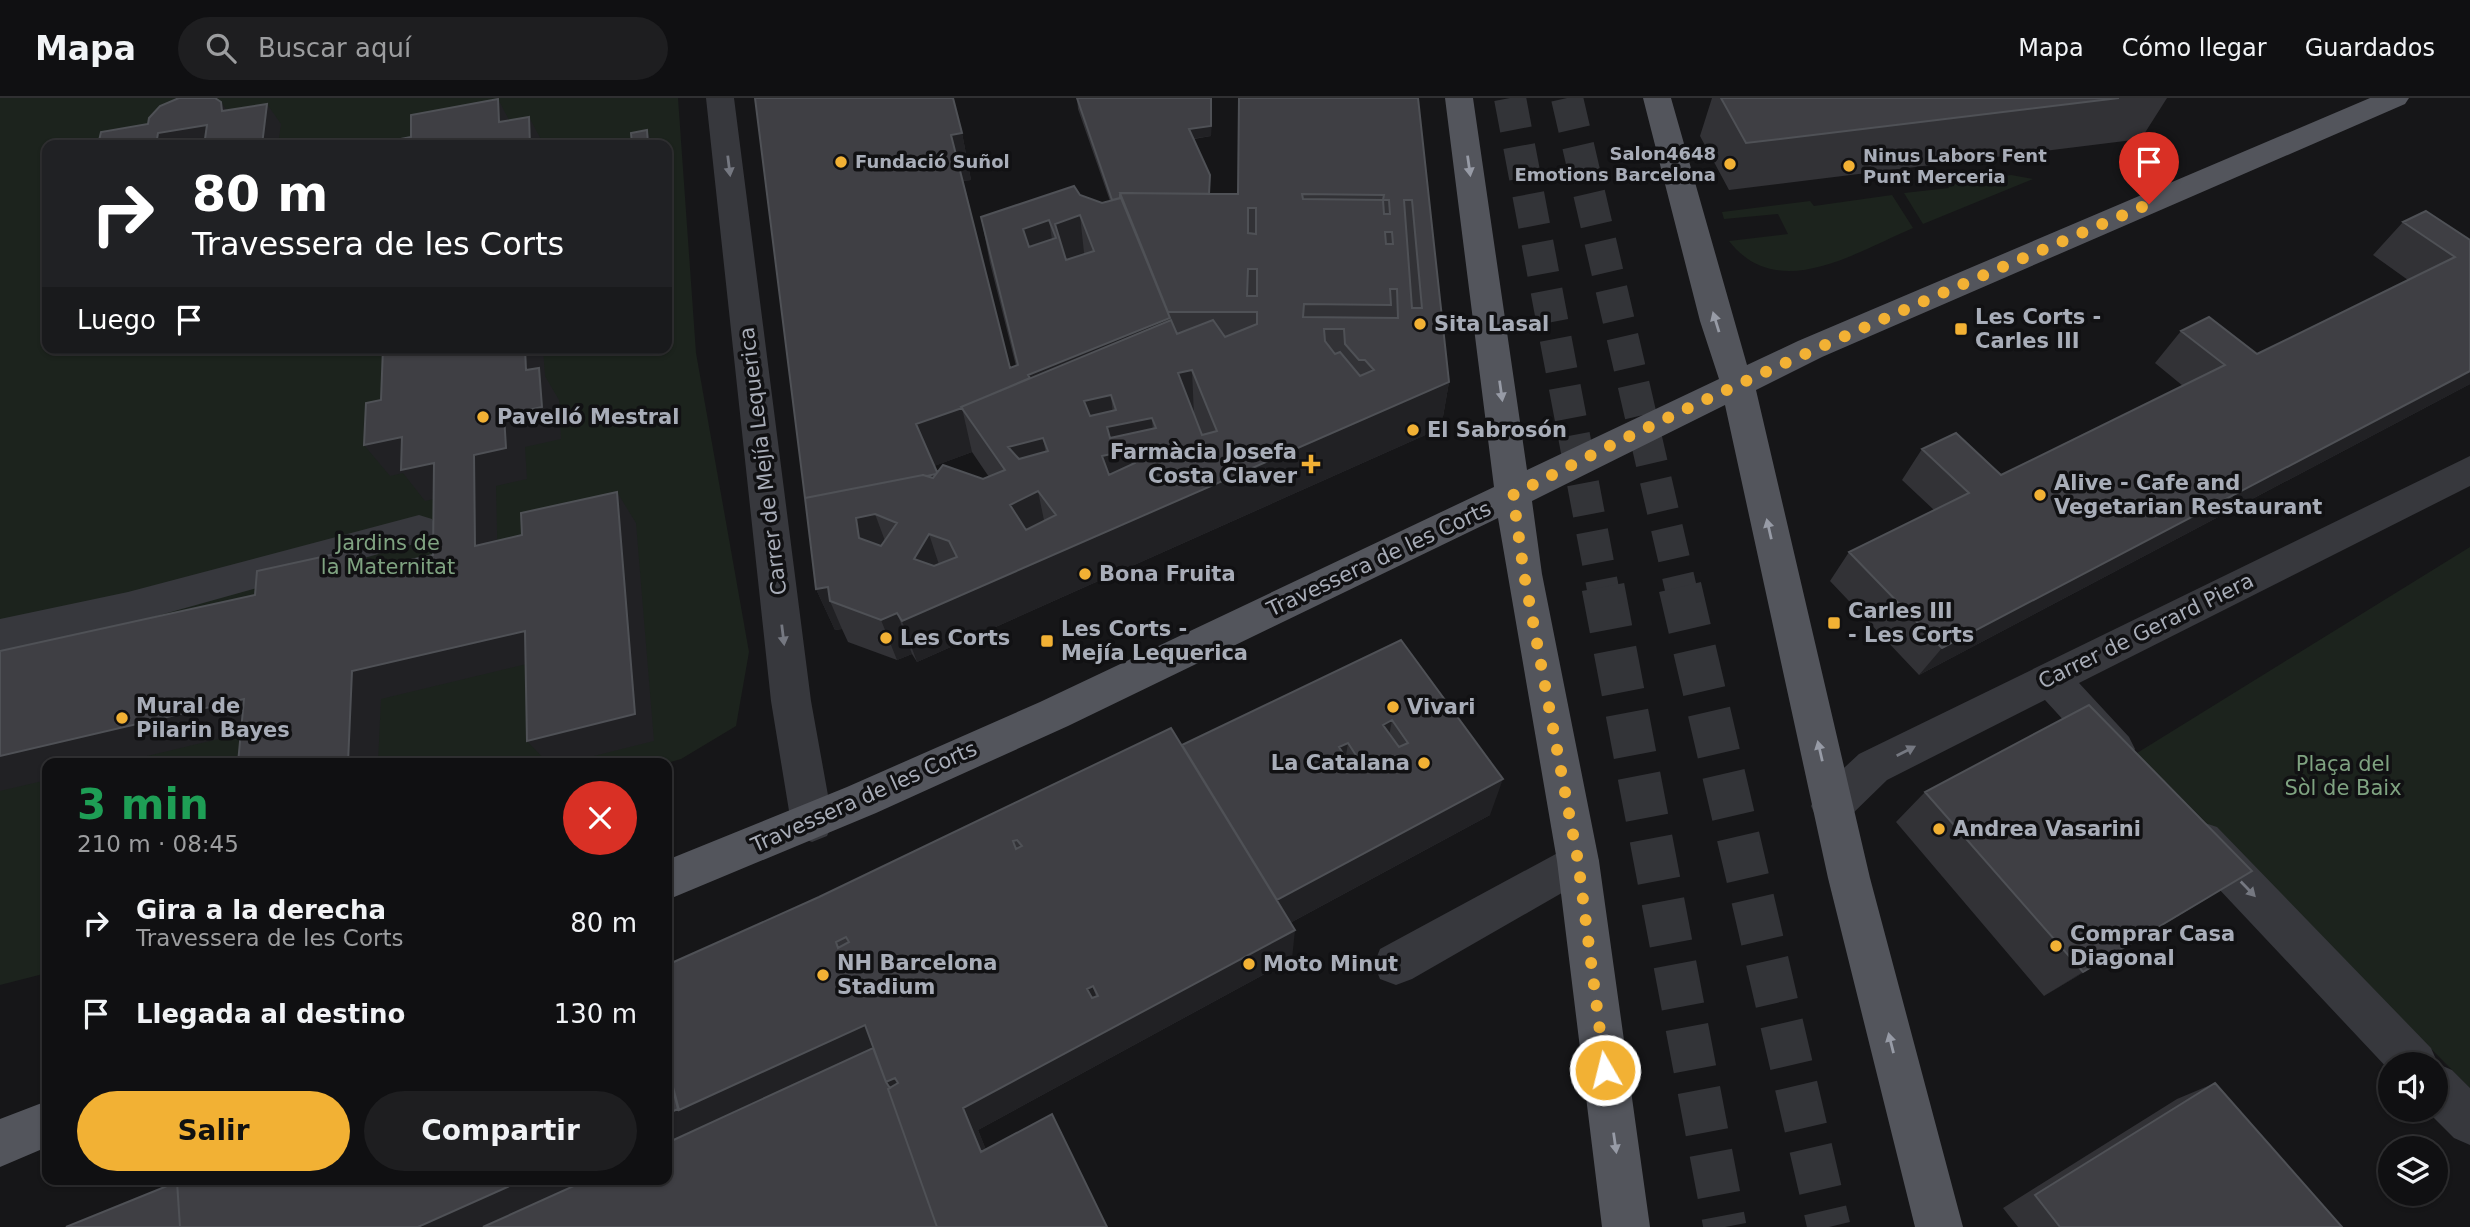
<!DOCTYPE html>
<html lang="es">
<head>
<meta charset="utf-8">
<style>
	:root { --surface:#101012; --page:#1e1e20; --text:#f1f3f6; --muted:#9c9d9f; --line:#303032; --accent:#f2b134 }
	body { margin:0; font-family:"DejaVu Sans",sans-serif; background:var(--page); color:var(--text); height:100vh; display:flex; flex-direction:column; font-size:26px; white-space:nowrap }
	* { box-sizing:border-box; margin:0 }
	p { font-size:23px; color:var(--muted) }
	.icon { flex:none; width:38px; height:38px; fill:none; stroke:currentColor; stroke-width:2; stroke-linecap:round; stroke-linejoin:round }
	.map { position:relative; flex:1; overflow:hidden }
	.sheet { position:absolute; left:42px; top:660px; width:630px; height:427px; display:flex; flex-direction:column; background:var(--surface); border-radius:14px; box-shadow:0 2px 5px #0004,0 0 0 2px var(--line) }
	.sheet>* { flex:none }
	.top-card { position:absolute; left:42px; top:42px; width:630px; height:214px; border-radius:14px; box-shadow:0 2px 5px #0004,0 0 0 2px var(--line); background:#202124; color:#fff; overflow:hidden }
	.fabs { position:absolute; left:2378px; top:954px; display:grid; gap:14px }
	.fabs a { display:grid; place-items:center; width:70px; height:70px; border-radius:50%; background:var(--surface); box-shadow:0 2px 5px #0004,0 0 0 2px var(--line); font-size:35px }
	.pin { position:absolute; display:grid; place-items:center; width:60px; height:60px; color:#fff; margin:-72px -30px; border-radius:50% 50% 50% 0; rotate:-45deg; box-shadow:0 0 7px #0007 }
	.pin .icon { rotate:45deg }
	.me { position:absolute; width:77px; margin:-38px; rotate:352deg; stroke-linejoin:round; filter:drop-shadow(0 0 5px #0008) }
	.turn { display:flex; align-items:center; gap:24px; height:147px; padding:0 35px; font-size:32px }
	.turn .icon { width:91px; height:91px; stroke-width:2.5 }
	.turn b { display:block; font-size:49px; line-height:60px }
	.then { display:flex; align-items:center; height:66px; padding:0 35px; background:#0003; gap:14px; font-size:26px }
	.round { display:grid; place-items:center; flex:none; width:74px; height:74px; border-radius:37px; background:var(--page) }
	.summary { display:flex; align-items:center; justify-content:space-between; height:119px; padding:0 35px }
	h1 { font-size:42px; font-weight:800; line-height:52px; color:#1e9e55 }
	.cta { display:flex; gap:14px; margin-top:auto; padding:14px 35px }
	.cta a { flex:1; height:80px; border-radius:42px; background:var(--accent); color:#111; font-size:28px; font-weight:800; line-height:80px; text-align:center }
	.cta a+a { background:var(--page); color:var(--text) }
	ul { padding:0; list-style:none }
	li { display:flex; align-items:center; gap:21px; height:91px; padding:0 35px }
	li div { flex:1 }
	li b { display:block; font-size:26px }
	li em { font-style:normal }
	header { display:flex; align-items:center; gap:42px; box-sizing:border-box; height:98px; padding:0 35px; background:var(--surface); border-bottom:2px solid var(--line) }
	header strong { font-size:33px }
	nav { display:flex; gap:38px; margin-inline-start:auto; font-size:24px }
	.search { width:490px; height:63px; background:var(--page); display:flex; align-items:center; gap:18px; box-sizing:border-box; padding:0 24px; border-radius:38px; color:var(--muted); font-size:26px }
	.map>svg:first-child { display:block }
</style>
</head>
<body>
<header>
<strong>Mapa</strong>
<div class="search"><svg class="icon" aria-label="search" viewBox="0 0 24 24"><circle cx="10" cy="10" r="6"/><path d="M15 15l6 6"/></svg>Buscar aquí</div>
<nav><a>Mapa</a><a>Cómo llegar</a><a>Guardados</a></nav>
</header>
<div class="map">
<svg width="2470" height="1129" viewBox="0 0 2470 1129">
	<rect width="100%" height="100%" fill="#161618"/>
	<path fill="#1c231d" fill-rule="evenodd" d="M0,0H678L696,255L749,554L736,628L681,661L667,665H47V875L0,887ZM47,47H667V250H47Z
		M2011,77L2033,81L1923,126L1904,95L1949,90L1946,85Z
		M1892,97L1913,130C1856,154 1778,206 1729,143L1788,136L1778,116L1724,121L1722,114L1810,103L1814,108Z
		M2470,449V990L2137,655Z"/>
	<g fill="none" stroke-linecap="round" stroke-linejoin="round">
		<path stroke="#333438" stroke-width="32" stroke-dasharray="32 17" stroke-linecap="butt" d="M1510,0L1603,491
			M1567,0L1681,491"/>
		<path stroke="#333438" stroke-width="43" stroke-dasharray="43 21" stroke-linecap="butt" d="M1603,489L1725,1129
			M1680,489L1829,1129"/>
		<path fill="#37383d" fill-rule="evenodd" d="M706,0H734L811,603L833,725L827,738L812,744L797,738L791,725L771,603Z
			M2470,358V388L2079,585L2129,639L2135,651L2129,663L2115,669L2101,663L2045,602L1887,682L1847,721L1832,727L1817,721L1811,708L1817,695L1859,656Z
			M419,417L432,421L437,431L432,441L128,526L0,553V521L128,494Z
			M2202,724L2217,729L2431,950L2438,966L2452,972L2470,990V1047L2454,1040L2426,1012H2436V966H2390V973L2187,757L2181,743L2187,729Z
			M1578,744L1593,749L1599,763L1593,777L1412,881L1396,887L1380,881L1374,866L1380,851Z"/>
		<path fill="#53555c" fill-rule="evenodd" d="M1445,0H1473L1527,372L1719,281L1700,223L1643,0H1671L1747,267L1798,243L2370,0H2409L2405,6L1822,259L1756,292L1870,780L1963,1129H1915L1828,780L1725,307L1532,403L1542,476L1599,763L1650,1129H1602L1557,763L1498,420L1068,628L876,715L667,802V762L847,689L1040,604L1494,389Z
			M47,1003V1049L0,1069V1021Z"/>
	</g>
	<path fill="#323236" fill-rule="evenodd" d="M1077,0H1212L1211,38L1194,41L1210,96H1238L1418,0L1449,284L1441,330L917,564L912,556L897,562L848,544L842,531L835,532L816,491L962,35L971,82L963,83L1010,270L1016,268L990,165L981,119L1080,97L1102,105L1110,103L1078,11ZM972,354L989,379L983,381L937,374L934,368Z
		M1712,0H2167L2141,41L1729,92L1700,38Z
		M2403,124L2470,142V286L1919,577L1830,483L1849,454L1934,412L1902,382L1922,351L2001,377L2183,288L2155,265L2181,233L2257,256L2408,182L2373,157Z
		M1401,542L1490,717L1290,825L1292,861L978,1032L986,1052L177,1084L667,867L1182,648Z
		M1925,694L2208,800L2044,898L1896,724Z
		M2215,985L2342,1129H2018L2003,1110L2177,1001Z"/>
	<path fill="#212124" d="M1212,0L1211,38L1190,41L1189,31Z
		M498,1L516,35L499,24Z
		M221,4L235,24L222,13Z
		M267,6L281,26L278,47H262Z
		M529,19L544,47H530Z
		M207,27L217,47H156L158,35Z
		M647,32L651,42L652,47H642Z
		M962,35L971,82L961,83L951,37Z
		M1080,117L1085,164L1062,172L1055,126Z
		M1049,122L1056,168L1031,177L1023,131Z
		M1170,220L1172,265L1037,321L1028,277Z
		M525,250H543L545,278L559,302L561,341L525,349L527,381L496,388L498,477L475,448L474,357L504,317L526,272Z
		M1192,272L1194,318L1178,275Z
		M2470,273V286L1919,577L1942,550Z
		M1449,284L1441,330L917,564L902,523Z
		M1111,297L1114,328L1152,320L1155,365H1135L1130,352L1135,396L1108,402L1090,349L1084,303Z
		M962,310L972,354L929,370L916,326Z
		M402,339L434,365L458,396L425,403L403,375L390,378L364,347Z
		M1043,340L1051,384L1017,394L1008,349Z
		M938,376L897,425L875,416L891,459L872,463L805,402Z
		M1038,393L1047,437L1020,450L1010,407Z
		M617,394L636,425L654,643L566,665H548L527,643Z
		M929,436L943,479L914,461Z
		M358,451L385,480L357,474Z
		M828,489L830,503L842,531L835,532L816,491Z
		M897,515L912,556L897,562L881,522Z
		M525,533L548,561L381,601L378,665H348L352,573Z
		M244,601L277,627L118,665H47V682L0,693V658Z
		M1392,622L1385,660L1383,627Z
		M1348,645L1342,682L1339,649Z
		M1503,681L1490,717L1275,833L1277,802Z
		M2252,773L2208,800L2044,898L2083,874Z
		M1295,832L1292,861L978,1032L995,1074L981,1054L963,1010Z
		M1093,888L1100,915L1095,917L1087,891Z
		M865,927L913,1002L667,1053V1016Z
		M523,1082H604L501,1129H418Z"/>
	<path fill="#3f3f44" stroke="#4f5156" stroke-width="2" fill-rule="evenodd" d="M179,0H215L221,4L222,13L267,6L262,47H172L205,41L207,27L158,35L156,47H98L101,34L148,26L149,20L160,8Z
		M755,0H953L962,35L951,37L1010,270L1018,267L981,119L1074,88L1080,97L1102,105L1121,100L1170,220L1028,277L1030,280L961,309L962,310L916,326L937,374L936,376L927,378L923,377L805,400ZM1080,117L1094,153L1066,162L1055,126ZM1049,122L1056,140L1029,149L1023,131Z
		M1077,0H1211V28L1189,31L1210,77L1209,96L1120,95V100L1112,102Z
		M1239,0H1418L1449,284L902,523L897,515L881,522L830,503L828,489L816,491L805,400L923,377L933,380L943,367L983,381L1005,372L961,309L1171,222L1177,236L1213,222L1225,239L1257,226V214H1168L1120,95L1238,96ZM1302,96L1384,97L1383,102L1303,101ZM1383,102H1389L1390,116H1384ZM1404,102H1412L1422,210H1412ZM1248,110H1256V136L1248,135ZM1385,134H1392L1393,146H1386ZM1248,171H1257V198H1247ZM1390,191H1397L1398,220L1303,219L1304,206L1391,207ZM1324,231H1344L1345,246L1359,262H1365L1374,272L1360,278L1340,254L1335,256L1325,243ZM1192,272L1217,333L1202,337L1178,275ZM1111,297L1116,312L1090,318L1084,303ZM1152,320L1156,330L1110,340L1107,329ZM1043,340L1048,353L1019,361L1008,349ZM1130,352L1135,365L1109,377L1102,358ZM1038,393L1056,417L1026,432L1010,407ZM875,416L897,425L881,448L859,440L856,420ZM929,436L949,443L957,459L934,468L914,461Z
		M1721,0H2119L1746,45Z
		M498,1L499,24L529,19L530,47H379V45L411,39V17Z
		M647,32L648,46L632,47L631,35Z
		M2426,113L2470,142V273L1942,550L1849,454L1969,395L1922,351L1956,335L2001,377L2225,267L2181,233L2209,219L2257,256L2455,159L2403,124Z
		M383,250H525L526,272L539,270L542,309L504,317L506,350L474,357L475,448L522,437L521,415L617,394L635,616L527,643L525,533L352,573L348,665H238L244,601L0,658V553L255,497L257,473L358,451L357,474L433,457L434,365L401,372L402,339L364,347L366,305L381,302Z
		M1401,542L1503,681L1277,802L1182,647ZM1392,622L1408,645L1399,649L1383,627ZM1348,645L1363,668L1354,673L1339,649Z
		M2089,607L2252,773L2083,874L1925,694Z
		M1171,630L1295,832L963,1010L981,1054L1052,1016L1107,1129H937L888,991L898,985L895,980L886,984L865,927L679,1012L667,966V867L819,799ZM1017,742L1022,748L1016,751L1013,743ZM846,839L849,844L838,850L836,844ZM1093,888L1098,898L1092,900L1087,891Z
		M873,950L886,984L890,990L888,991L937,1129H483L587,1082H667V1045Z
		M667,969L678,1011L667,1016Z
		M2215,985L2342,1129H2060L2035,1097Z
		M180,1082H523L418,1129H180L177,1083Z
		M177,1084L180,1129H66Z"/>
	<defs><path id="oneway-solid" d="M-6-.8H1V-3.2L6.5 0L1 3.2V.8H-6Z" transform="scale(1.75)"/></defs>
	<g fill="#757881">
		<use href="#oneway-solid" transform="translate(729 68) rotate(83)"/>
		<use href="#oneway-solid" transform="translate(783 537) rotate(83)"/>
		<use href="#oneway-solid" transform="translate(1906 653) rotate(-27)"/>
		<use href="#oneway-solid" transform="translate(2248 791) rotate(46)"/>
	</g>
	<g fill="#979ba6">
		<use href="#oneway-solid" transform="translate(1469 68) rotate(82)"/>
		<use href="#oneway-solid" transform="translate(1716 224) rotate(-107)"/>
		<use href="#oneway-solid" transform="translate(1501 293) rotate(82)"/>
		<use href="#oneway-solid" transform="translate(1769 431) rotate(-103)"/>
		<use href="#oneway-solid" transform="translate(1820 653) rotate(-103)"/>
		<use href="#oneway-solid" transform="translate(1891 945) rotate(-104)"/>
		<use href="#oneway-solid" transform="translate(1615 1045) rotate(82)"/>
	</g>
	<g fill="none" stroke-linecap="round" stroke-linejoin="round">
		<path stroke="#f2b134" stroke-width="12" stroke-dasharray="0 21.6" d="M1605,972L1578,763L1524,476L1513,397C1720,289 1935,198 2149,106"/>
	</g>
	<g fill="#f2b134" stroke="#111113" stroke-width="2.5">
		<circle cx="841" cy="64" r="7"/>
		<circle cx="1730" cy="66" r="7"/>
		<circle cx="1849" cy="68" r="7"/>
		<circle cx="1420" cy="226" r="7"/>
		<rect x="1954" y="224" width="14" height="14" rx="3.5"/>
		<circle cx="483" cy="319" r="7"/>
		<circle cx="1413" cy="332" r="7"/>
		<path d="M1307.5 355.5h7v7h7v7h-7v7h-7v-7h-7v-7h7z"/>
		<circle cx="2040" cy="397" r="7"/>
		<circle cx="1085" cy="476" r="7"/>
		<rect x="1827" y="518" width="14" height="14" rx="3.5"/>
		<circle cx="886" cy="540" r="7"/>
		<rect x="1040" y="536" width="14" height="14" rx="3.5"/>
		<circle cx="1393" cy="609" r="7"/>
		<circle cx="122" cy="620" r="7"/>
		<circle cx="1424" cy="665" r="7"/>
		<circle cx="1939" cy="731" r="7"/>
		<circle cx="2056" cy="848" r="7"/>
		<circle cx="1249" cy="866" r="7"/>
		<circle cx="823" cy="877" r="7"/>
	</g>
	<g text-anchor="middle" stroke-width="7" stroke-linejoin="round" paint-order="stroke">
		<g font-size="18" font-weight="bold" fill="#a8adb8" stroke="#111113" text-anchor="start">
			<text x="1716" y="62" text-anchor="end">Salon4648<tspan x="1716" dy="21">Emotions Barcelona</tspan></text>
			<text x="1863" y="64">Ninus Labors Fent<tspan x="1863" dy="21">Punt Merceria</tspan></text>
			<text x="855" y="70">Fundació Suñol</text>
		</g>
		<g font-size="21" font-weight="bold" fill="#a8adb8" stroke="#111113" text-anchor="start">
			<text x="1975" y="226">Les Corts -<tspan x="1975" dy="24">Carles III</tspan></text>
			<text x="1434" y="233">Sita Lasal</text>
			<text x="497" y="326">Pavelló Mestral</text>
			<text x="1427" y="339">El Sabrosón</text>
			<text x="1297" y="361" text-anchor="end">Farmàcia Josefa<tspan x="1297" dy="24">Costa Claver</tspan></text>
			<text x="2054" y="392">Alive - Cafe and<tspan x="2054" dy="24">Vegetarian Restaurant</tspan></text>
			<text x="1099" y="483">Bona Fruita</text>
			<text x="1848" y="520">Carles III<tspan x="1848" dy="24">- Les Corts</tspan></text>
			<text x="1061" y="538">Les Corts -<tspan x="1061" dy="24">Mejía Lequerica</tspan></text>
			<text x="900" y="547">Les Corts</text>
			<text x="136" y="615">Mural de<tspan x="136" dy="24">Pilarin Bayes</tspan></text>
			<text x="1407" y="616">Vivari</text>
			<text x="1410" y="672" text-anchor="end">La Catalana</text>
			<text x="1953" y="738">Andrea Vasarini</text>
			<text x="2070" y="843">Comprar Casa<tspan x="2070" dy="24">Diagonal</tspan></text>
			<text x="837" y="872">NH Barcelona<tspan x="837" dy="24">Stadium</tspan></text>
			<text x="1263" y="873">Moto Minut</text>
		</g>
		<g font-size="21" fill="#a8adb8" stroke="#111113">
			<text transform="translate(763 363) rotate(-97)" y="7">Carrer de Mejía Lequerica</text>
			<text transform="translate(1379 461) rotate(-25)" y="7">Travessera de les Corts</text>
			<text transform="translate(2146 533) rotate(-26)" y="7">Carrer de Gerard Piera</text>
			<text transform="translate(864 699) rotate(-24)" y="7">Travessera de les Corts</text>
		</g>
		<g font-size="21" fill="#7fa381" stroke="#111113">
			<text x="388" y="452">Jardins de<tspan x="388" dy="24">la Maternitat</tspan></text>
			<text x="2343" y="673">Plaça del<tspan x="2343" dy="24">Sòl de Baix</tspan></text>
		</g>
	</g>
</svg>
<div class="fabs">
<a><svg class="icon" aria-label="sound" viewBox="0 0 24 24"><path d="M4 9h4l5-4v14l-5-4H4zM17 9q2 3 0 6"/></svg></a>
<a><svg class="icon" aria-label="layers" viewBox="0 0 24 24"><path d="M12 4l9 5-9 5-9-5zM3 14l9 5 9-5"/></svg></a>
</div>
<div class="pin" style="left:2149px;top:106px;background:#d93025"><svg class="icon" aria-label="arrive" viewBox="0 0 24 24"><path d="M6 21V4h12l-3 4 3 4H6"/></svg></div>
<svg class="me" style="left:1605px;top:972px" viewBox="-20 -20 40 40"><circle r="17" fill="#f2b134" stroke="#fff" stroke-width="3"/><path d="M0-11L8 9 0 5-8 9z" fill="#fff"/></svg>
<div class="top-card">
<div class="turn"><svg class="icon" aria-label="right" viewBox="0 0 24 24"><path d="M7 20v-9h11M14 6l5 5-5 5"/></svg><div><b>80 m</b>Travessera de les Corts</div></div>
<div class="then">Luego<svg class="icon" aria-label="arrive" viewBox="0 0 24 24"><path d="M6 21V4h12l-3 4 3 4H6"/></svg></div>
</div>
<section class="sheet">
<div class="summary"><div><h1>3 min</h1><p>210 m · 08:45</p></div><a class="round" style="background:#d93025;color:#fff"><svg class="icon" aria-label="close" viewBox="0 0 24 24"><path d="M6 6l12 12M18 6L6 18"/></svg></a></div>
<ul>
<li><svg class="icon" aria-label="right" viewBox="0 0 24 24"><path d="M7 20v-9h11M14 6l5 5-5 5"/></svg><div><b>Gira a la derecha</b><p>Travessera de les Corts</p></div><em>80 m</em></li>
<li><svg class="icon" aria-label="arrive" viewBox="0 0 24 24"><path d="M6 21V4h12l-3 4 3 4H6"/></svg><div><b>Llegada al destino</b></div><em>130 m</em></li>
</ul>
<div class="cta"><a>Salir</a><a>Compartir</a></div>
</section>
</div>
</body>
</html>
